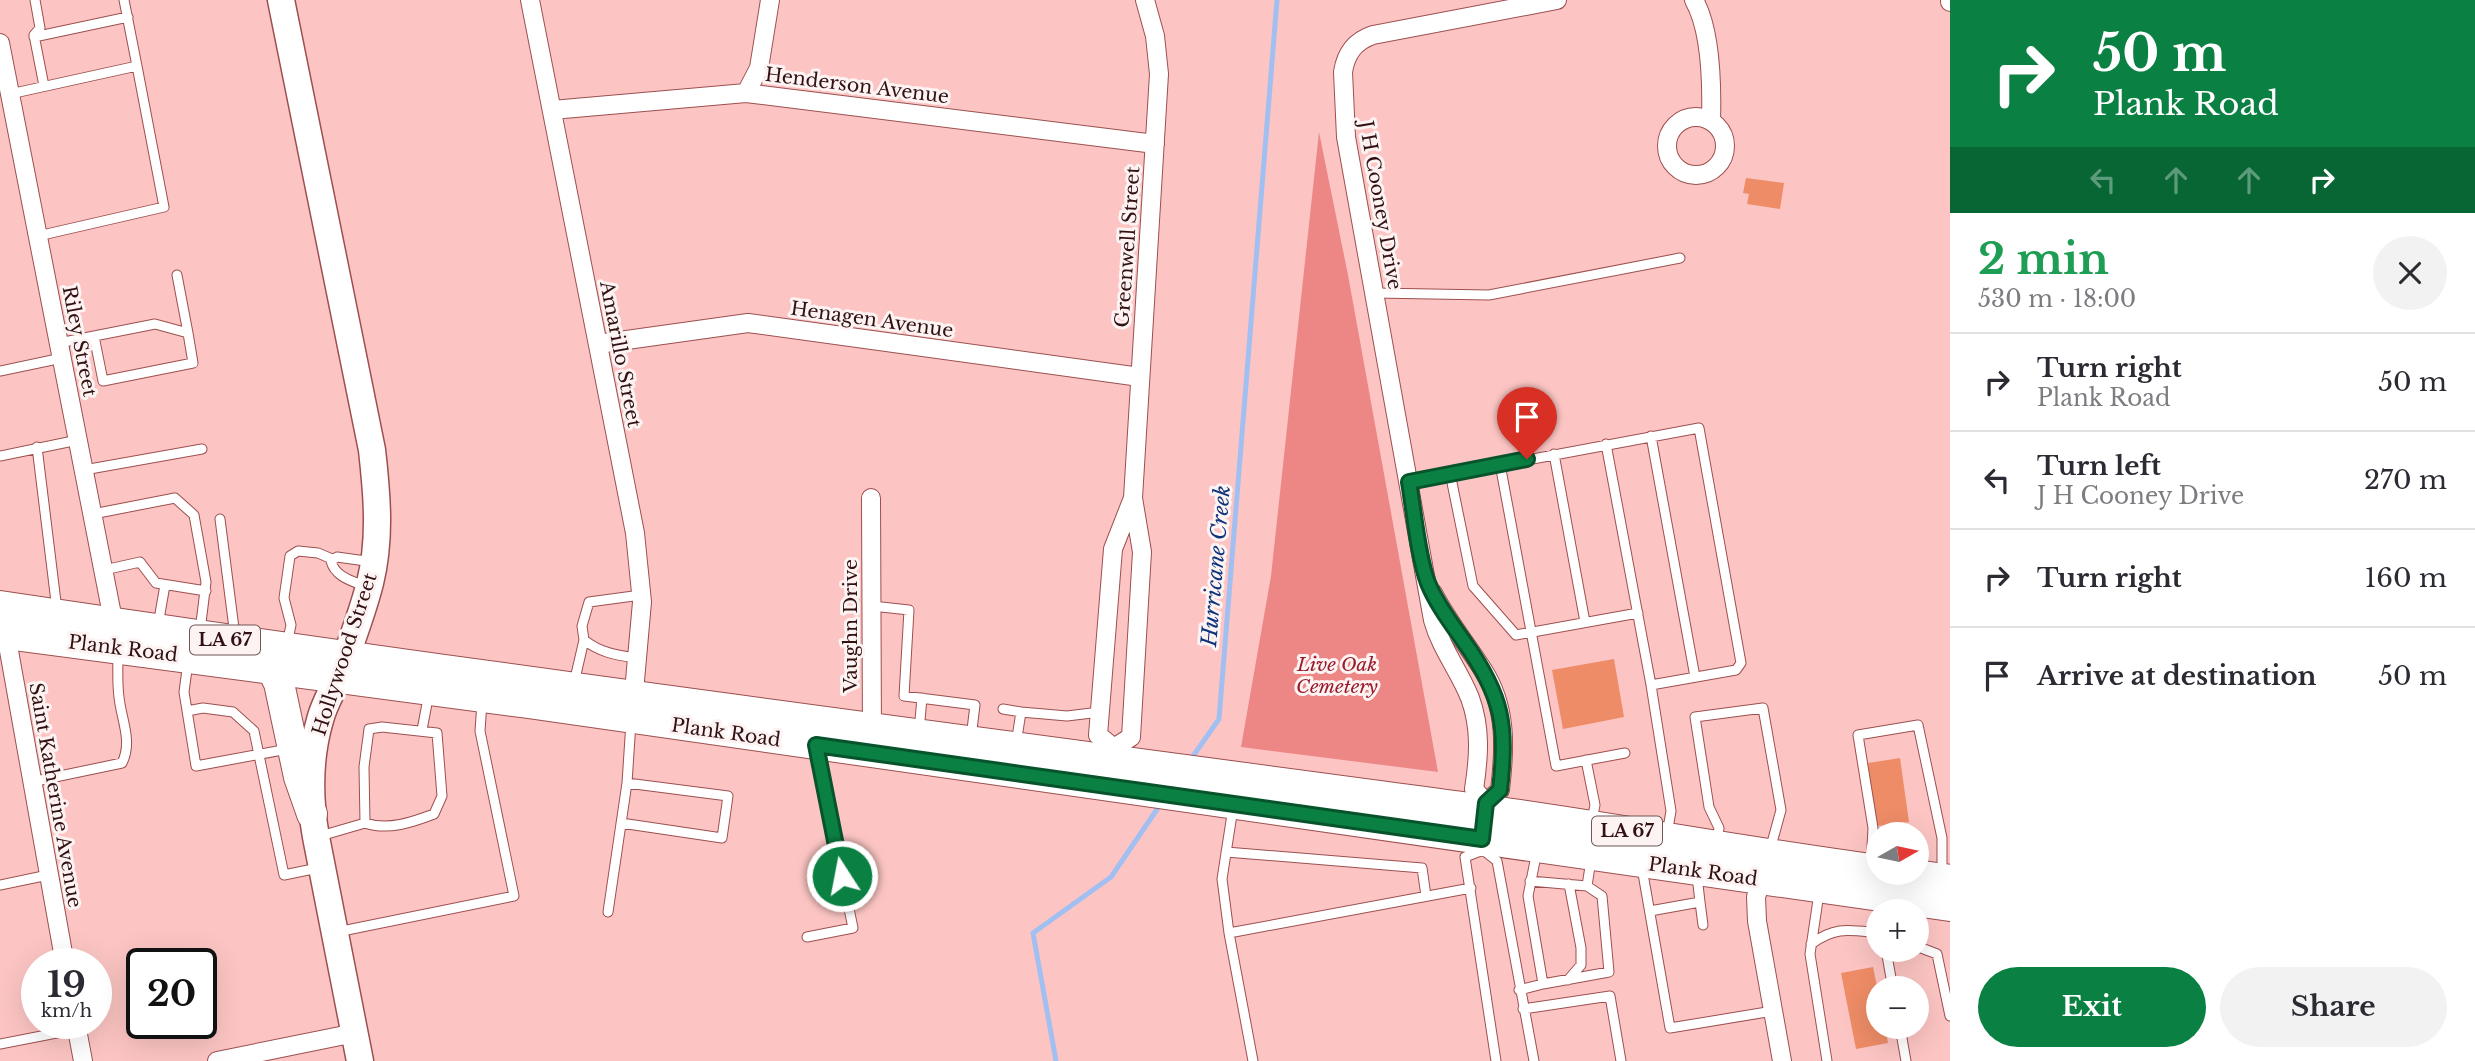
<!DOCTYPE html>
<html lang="en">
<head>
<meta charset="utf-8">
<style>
	:root { --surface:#fff; --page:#f2f2f3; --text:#2b2b33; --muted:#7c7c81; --line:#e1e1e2; --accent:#0b8043 }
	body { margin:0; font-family:"Libre Baskerville",serif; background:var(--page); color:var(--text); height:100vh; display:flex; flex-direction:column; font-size:26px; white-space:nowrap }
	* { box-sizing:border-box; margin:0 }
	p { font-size:23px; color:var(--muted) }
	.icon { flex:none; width:38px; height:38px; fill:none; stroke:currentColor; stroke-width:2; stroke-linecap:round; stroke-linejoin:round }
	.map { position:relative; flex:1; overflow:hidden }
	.sheet { display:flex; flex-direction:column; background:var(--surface); width:525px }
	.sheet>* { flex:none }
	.top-card { background:#0b8043; color:#fff; overflow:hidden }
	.needle { width:46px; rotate:81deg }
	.tools { position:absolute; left:1866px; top:822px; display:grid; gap:14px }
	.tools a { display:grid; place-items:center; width:63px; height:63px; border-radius:50%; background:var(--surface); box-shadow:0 7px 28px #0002; font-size:35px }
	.speed { position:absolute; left:21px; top:948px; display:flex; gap:14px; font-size:35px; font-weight:700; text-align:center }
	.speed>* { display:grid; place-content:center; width:91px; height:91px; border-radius:50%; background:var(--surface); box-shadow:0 7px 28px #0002; line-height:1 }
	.speed small { font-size:18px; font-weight:400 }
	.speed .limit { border:4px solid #111; border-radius:10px; background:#fff; color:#111 }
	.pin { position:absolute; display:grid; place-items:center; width:60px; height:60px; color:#fff; margin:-72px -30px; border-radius:50% 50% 50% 0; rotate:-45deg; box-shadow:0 0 7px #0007 }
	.pin .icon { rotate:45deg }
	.me { position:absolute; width:77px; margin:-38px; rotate:349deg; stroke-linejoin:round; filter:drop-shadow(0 0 5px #0008) }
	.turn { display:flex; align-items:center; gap:24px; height:147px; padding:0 28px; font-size:32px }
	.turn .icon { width:91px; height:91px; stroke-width:2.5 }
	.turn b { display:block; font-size:49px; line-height:60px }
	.lanes { display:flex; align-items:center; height:66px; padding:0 28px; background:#0003; justify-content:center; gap:35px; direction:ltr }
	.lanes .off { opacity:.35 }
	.round { display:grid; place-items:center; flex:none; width:74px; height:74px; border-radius:37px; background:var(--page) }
	.overview { display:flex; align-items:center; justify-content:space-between; height:119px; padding:0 28px }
	h1 { font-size:42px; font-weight:700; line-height:52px; color:#1e9e55 }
	.cta { display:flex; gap:14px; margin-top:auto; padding:14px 28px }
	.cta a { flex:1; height:80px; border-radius:42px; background:var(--accent); color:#fff; font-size:28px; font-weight:700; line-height:80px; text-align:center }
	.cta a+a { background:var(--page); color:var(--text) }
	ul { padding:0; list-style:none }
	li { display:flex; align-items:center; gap:21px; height:98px; padding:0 28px; border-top:2px solid var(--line) }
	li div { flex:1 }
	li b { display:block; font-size:26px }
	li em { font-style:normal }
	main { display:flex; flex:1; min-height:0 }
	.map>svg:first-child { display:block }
</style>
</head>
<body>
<main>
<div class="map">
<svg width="1950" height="1061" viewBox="0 0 1950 1061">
	<rect width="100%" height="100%" fill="#fcc5c3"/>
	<path fill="#ed8786" d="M1319,132L1348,275L1438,772L1241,747L1271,576Z"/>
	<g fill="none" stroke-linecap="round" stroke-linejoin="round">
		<path stroke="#a2bff2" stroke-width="5" d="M1191,759L1219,719L1277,0
			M1056,1061L1033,933L1111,877L1162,802"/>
	</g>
	<path fill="#ee8c67" d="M1746,178L1784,183L1780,209L1747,204L1749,194L1743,193Z
		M1614,659L1624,717L1563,729L1552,670Z
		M1900,758L1909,822L1877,826L1868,763Z
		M1873,967L1878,991V1027H1885L1888,1043L1856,1049L1841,973Z"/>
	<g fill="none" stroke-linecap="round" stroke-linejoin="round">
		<defs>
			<path id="lane" d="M35,0L40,28L34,35L44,86
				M34,37L128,17
				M10,94L137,66L124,0
				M38,236L164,207L137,66
				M1375,293L1489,295L1680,258
				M94,336L103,381L193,363L188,333
				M59,343L155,324L188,333L177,275
				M0,371L62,358
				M1651,436L1695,677
				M1606,444L1651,685
				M37,447L57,610
				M1554,454L1585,622
				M0,456L78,440
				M1500,464L1556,766L1625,753
				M84,470L202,449
				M1450,473L1473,586L1516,635L1638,613
				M1409,482L1699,428L1741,663L1736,670L1651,685L1671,811L1667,834
				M93,514L175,498L194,515L206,582L200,631
				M220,519L235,636
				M104,570L140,562L156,583L206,591
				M367,587C352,581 335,577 331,561L337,557L373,562
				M872,606L909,610L904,696L975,705L971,738
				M158,625L165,585
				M287,644L291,625L284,598L290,556L298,551L318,553L332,559
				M636,658C616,655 601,653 584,640L582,626L589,602L641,595
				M188,662L184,692L196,766L288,749
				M574,683L584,640
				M1003,709L1021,712
				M187,711L203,708L233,712L254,731L284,875L318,868
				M422,730L429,693
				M919,731L922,698
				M1016,744L1021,712L1067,716L1100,712
				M1586,760L1595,805L1592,820
				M31,782L122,763C133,741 121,719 119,697C117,683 118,667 118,652
				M1233,808L1222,879L1229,933L1471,888
				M621,823L722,838L728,796L627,783
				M317,837L365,823L364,767L369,729L382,727L437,733L442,796L434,814C413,822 388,831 365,823
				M1717,843L1719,828L1709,807L1695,717L1763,708L1781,810L1770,850
				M1226,852L1422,868L1426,896
				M1871,864L1873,828L1858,735L1918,725L1942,838V874
				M1642,868L1670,1028L1773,1011
				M1530,881L1587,886L1591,860
				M0,885L48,875
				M1819,893L1810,954L1827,1061
				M1700,902L1703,925
				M1650,911L1700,902L1697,876
				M608,912L627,783L631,722
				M337,932L514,896L480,731L482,702
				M1229,933L1253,1061
				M807,937L853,928L816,749
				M1811,944C1836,926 1849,930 1878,933
				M1916,946L1937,954L1950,1016
				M1886,950L1893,989
				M1568,980L1581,965V948L1569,884
				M1543,984L1609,972L1602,896L1587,886
				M1519,990L1543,984L1528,896L1537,851
				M1523,1009L1610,996L1621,1061
				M1900,1027L1906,1061
				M0,1044L77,1029
				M1496,1061L1465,857L1483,850L1497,861L1534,1061"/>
			<path id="street" d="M530,0L635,533L642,602L633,703
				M1694,0C1711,30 1712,86 1711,121
				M1950,0V2
				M0,43L115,630
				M746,93L759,68L770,0
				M552,110L746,93L1155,144
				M1667 146a29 29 0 1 1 58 0a29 29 0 1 1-58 0Z
				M598,344L748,323L1140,377
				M871,498L872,736
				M1433,593C1447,621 1467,644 1483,670C1507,707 1505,748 1500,790L1486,803
				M6,634L65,964
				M1114,748L1131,737L1142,552L1133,498L1159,74L1155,36L1145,0
				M1114,748L1098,735L1113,549L1133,498
				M1485,816L1486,803L1474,789C1479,757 1481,728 1470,698C1459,670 1441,649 1433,620L1346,137L1343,72C1346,53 1355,41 1373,35L1557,0
				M1764,872L1756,897L1757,921L1782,1061
				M76,1024L83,1061
				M217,1061L355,1033"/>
			<path id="secondary" d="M281,0L372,450C377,494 381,539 370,583C362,614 350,646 339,675C333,690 324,704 320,720C309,758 309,798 316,837L360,1061"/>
			<path id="primary" d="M0,606C496,680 994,744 1492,811C1621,829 1749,853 1878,870
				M0,633L528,703L1950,906
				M268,667L273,671L279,683L299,777L312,814
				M1901,873L1950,880"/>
		</defs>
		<use href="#lane" stroke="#9d4f4f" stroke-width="11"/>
		<use href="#street" stroke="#9d4f4f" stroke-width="20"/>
		<use href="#secondary" stroke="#9d4f4f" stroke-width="29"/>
		<use href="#primary" stroke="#9d4f4f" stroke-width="32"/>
		<use href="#lane" stroke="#fff" stroke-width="9"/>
		<use href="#street" stroke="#fff" stroke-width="18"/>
		<use href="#secondary" stroke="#fff" stroke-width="26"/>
		<use href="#primary" stroke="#fff" stroke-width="30"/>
	</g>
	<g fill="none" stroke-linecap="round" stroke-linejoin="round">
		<defs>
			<path id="route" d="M842,876L816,745L1482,839L1486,803L1500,790C1507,725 1503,697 1465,643C1452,624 1437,605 1428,583C1418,557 1414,511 1409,482L1527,459"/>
		</defs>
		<use href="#route" stroke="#07532c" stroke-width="18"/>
		<use href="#route" stroke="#0b8043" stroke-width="12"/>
	</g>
	<g text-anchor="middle" stroke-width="6" stroke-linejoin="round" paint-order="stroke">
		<g fill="#fdf3f3" stroke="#6e5556" stroke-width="2">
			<rect x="190" y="625.5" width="70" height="29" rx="5"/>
			<rect x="1592" y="816.5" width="70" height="29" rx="5"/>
		</g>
		<g font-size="18" font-weight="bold" fill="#311112">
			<text x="225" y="646">LA 67</text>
			<text x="1627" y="837">LA 67</text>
		</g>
		<g font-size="19" fill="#311112" stroke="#fdf3f3">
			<text transform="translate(857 85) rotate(7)" y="7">Henderson Avenue</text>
			<text transform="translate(1381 205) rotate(80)" y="7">J H Cooney Drive</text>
			<text transform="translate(1127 247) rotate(-86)" y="7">Greenwell Street</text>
			<text transform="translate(872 319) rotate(8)" y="7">Henagen Avenue</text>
			<text transform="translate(80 341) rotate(79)" y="7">Riley Street</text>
			<text transform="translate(621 354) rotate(79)" y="7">Amarillo Street</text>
			<text transform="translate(850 626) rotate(-90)" y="7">Vaughn Drive</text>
			<text transform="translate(123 648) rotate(7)" y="7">Plank Road</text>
			<text transform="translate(344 654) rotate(-72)" y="7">Hollywood Street</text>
			<text transform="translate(726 732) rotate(8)" y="7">Plank Road</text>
			<text transform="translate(56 795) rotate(80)" y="7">Saint Katherine Avenue</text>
			<text transform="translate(1703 871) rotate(8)" y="7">Plank Road</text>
		</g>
		<g font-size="19" font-style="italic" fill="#991b2a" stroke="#fdf3f3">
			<text x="1337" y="671">Live Oak<tspan x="1337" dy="22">Cemetery</tspan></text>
		</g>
		<g font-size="21" font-style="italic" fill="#0d347b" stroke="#fdf3f3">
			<text transform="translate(1216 566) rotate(-85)" y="7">Hurricane Creek</text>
		</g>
	</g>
</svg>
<div class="tools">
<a><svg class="needle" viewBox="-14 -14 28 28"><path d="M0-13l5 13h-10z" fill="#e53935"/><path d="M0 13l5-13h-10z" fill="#7c7c81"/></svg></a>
<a>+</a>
<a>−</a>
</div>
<div class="speed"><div>19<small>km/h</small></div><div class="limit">20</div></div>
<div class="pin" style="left:1527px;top:459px;background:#d93025"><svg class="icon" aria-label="arrive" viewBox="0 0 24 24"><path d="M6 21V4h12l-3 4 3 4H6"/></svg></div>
<svg class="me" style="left:842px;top:876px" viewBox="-20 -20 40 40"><circle r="17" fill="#0b8043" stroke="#fff" stroke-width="3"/><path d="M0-11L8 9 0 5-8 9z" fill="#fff"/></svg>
</div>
<section class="sheet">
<div class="top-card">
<div class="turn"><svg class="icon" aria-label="right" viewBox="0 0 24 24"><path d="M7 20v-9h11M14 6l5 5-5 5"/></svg><div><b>50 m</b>Plank Road</div></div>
<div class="lanes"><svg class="icon off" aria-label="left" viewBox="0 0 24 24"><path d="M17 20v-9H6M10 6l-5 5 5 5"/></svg><svg class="icon off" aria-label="ahead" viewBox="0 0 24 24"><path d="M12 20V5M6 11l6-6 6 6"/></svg><svg class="icon off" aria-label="ahead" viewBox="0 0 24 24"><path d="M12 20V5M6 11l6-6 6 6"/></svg><svg class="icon" aria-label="right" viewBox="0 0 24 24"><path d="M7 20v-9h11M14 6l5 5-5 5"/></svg></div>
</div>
<div class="overview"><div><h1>2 min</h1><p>530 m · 18:00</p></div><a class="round"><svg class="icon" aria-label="close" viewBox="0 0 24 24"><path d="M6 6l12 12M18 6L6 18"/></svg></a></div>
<ul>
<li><svg class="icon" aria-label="right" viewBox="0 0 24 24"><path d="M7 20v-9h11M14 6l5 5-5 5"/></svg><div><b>Turn right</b><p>Plank Road</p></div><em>50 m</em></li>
<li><svg class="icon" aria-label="left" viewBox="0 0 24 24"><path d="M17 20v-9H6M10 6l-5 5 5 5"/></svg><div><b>Turn left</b><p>J H Cooney Drive</p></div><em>270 m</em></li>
<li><svg class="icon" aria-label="right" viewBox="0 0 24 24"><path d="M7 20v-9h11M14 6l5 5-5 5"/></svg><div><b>Turn right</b></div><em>160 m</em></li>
<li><svg class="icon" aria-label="arrive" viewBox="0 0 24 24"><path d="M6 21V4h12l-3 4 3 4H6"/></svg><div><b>Arrive at destination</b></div><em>50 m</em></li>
</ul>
<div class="cta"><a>Exit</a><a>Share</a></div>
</section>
</main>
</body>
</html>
